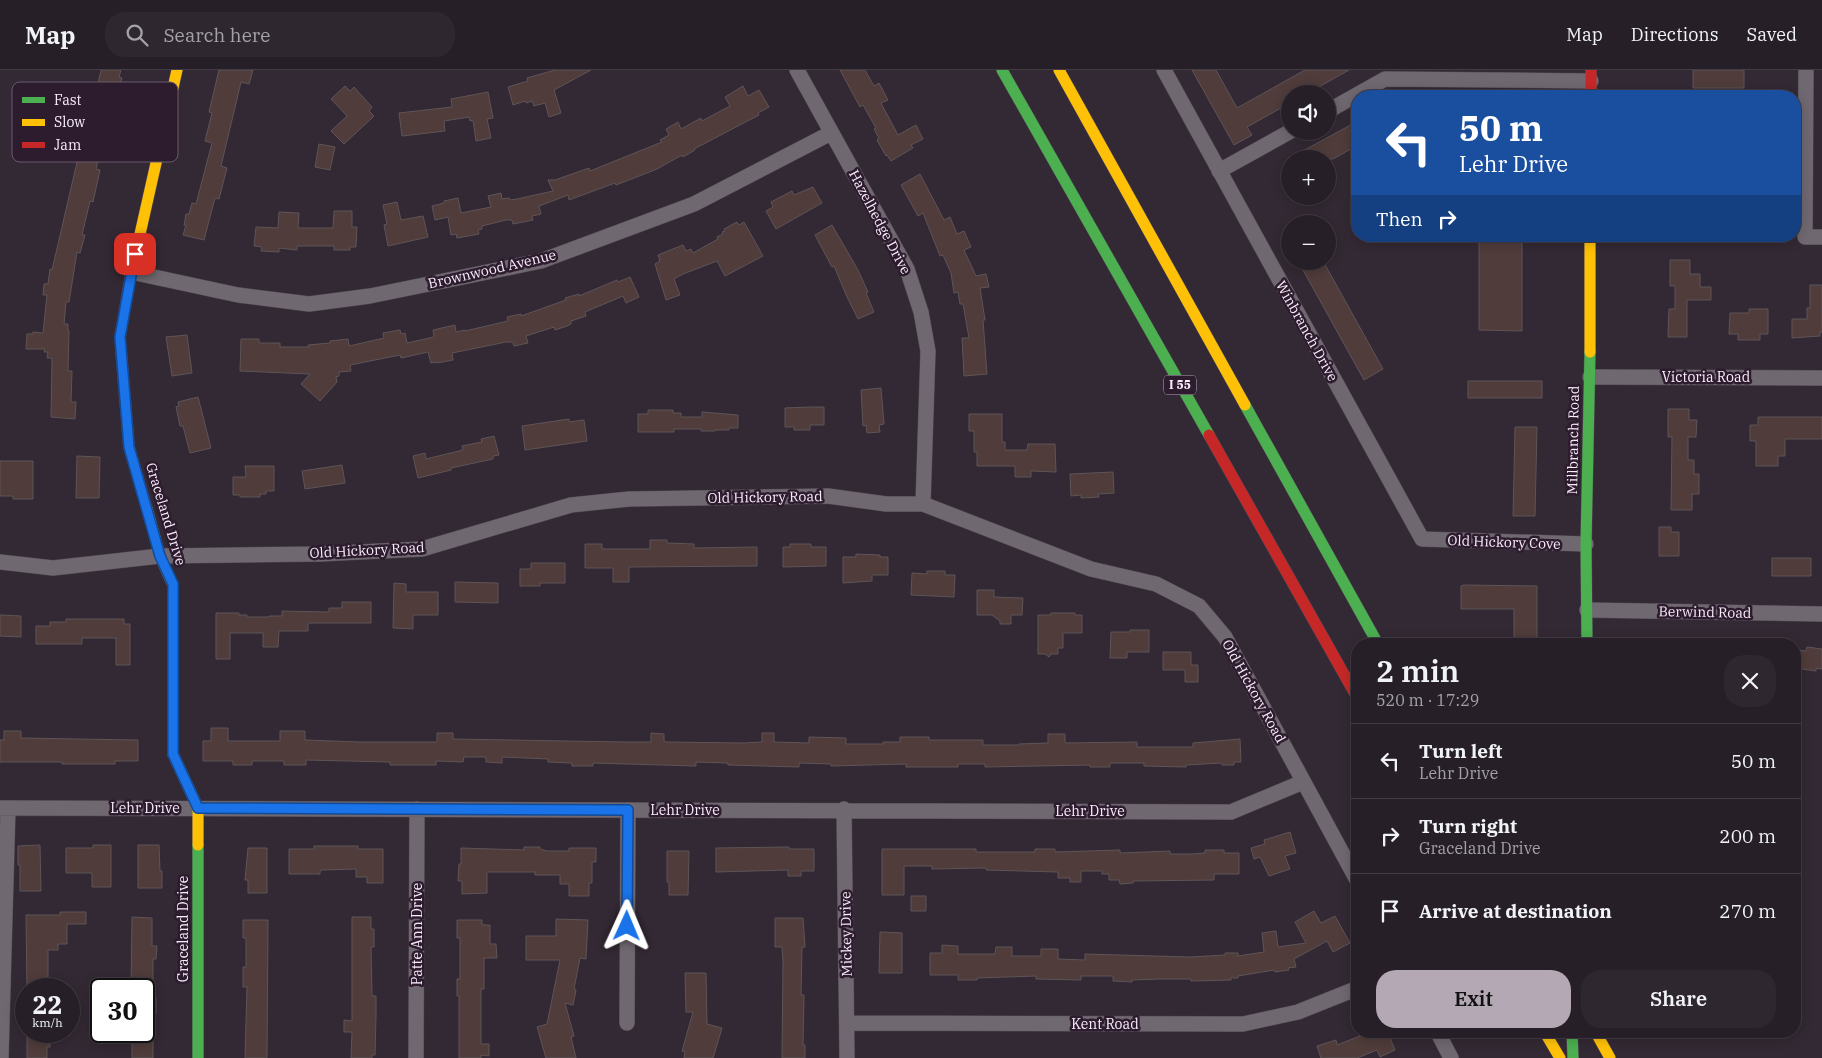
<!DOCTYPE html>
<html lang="en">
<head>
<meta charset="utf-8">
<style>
	:root { --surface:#261f27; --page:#2e272f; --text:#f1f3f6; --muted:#a4a2a7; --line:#423d44; --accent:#b4a8b5 }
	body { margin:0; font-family:"IBM Plex Serif",serif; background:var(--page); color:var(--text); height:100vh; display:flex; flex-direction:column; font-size:19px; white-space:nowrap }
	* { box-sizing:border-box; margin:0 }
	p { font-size:16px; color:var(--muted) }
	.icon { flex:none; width:28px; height:28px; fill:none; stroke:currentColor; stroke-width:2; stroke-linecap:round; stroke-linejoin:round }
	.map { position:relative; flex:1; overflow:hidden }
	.side { position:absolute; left:1351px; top:568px; width:450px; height:400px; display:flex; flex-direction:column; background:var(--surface); border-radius:20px; box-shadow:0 2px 12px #0003,0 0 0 1px var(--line) }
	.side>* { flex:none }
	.hud { position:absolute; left:1351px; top:20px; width:450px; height:152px; border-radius:20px; box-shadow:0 2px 12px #0003,0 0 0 1px var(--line); background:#1a4fa0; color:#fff; overflow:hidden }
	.buttons { position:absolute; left:1281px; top:15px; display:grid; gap:10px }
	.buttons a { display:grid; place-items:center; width:55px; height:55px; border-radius:50%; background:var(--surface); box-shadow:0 2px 12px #0003,0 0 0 1px var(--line); font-size:25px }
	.speed { position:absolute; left:15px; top:908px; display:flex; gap:10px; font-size:25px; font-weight:700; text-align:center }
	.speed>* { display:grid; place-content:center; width:65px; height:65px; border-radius:50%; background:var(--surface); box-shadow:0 2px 12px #0003,0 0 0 1px var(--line); line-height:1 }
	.speed small { font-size:12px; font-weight:400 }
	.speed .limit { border:2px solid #111; border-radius:8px; background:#fff; color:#111 }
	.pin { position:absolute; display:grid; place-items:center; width:42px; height:42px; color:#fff; margin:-21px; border-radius:10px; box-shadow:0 2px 8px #0006 }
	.me { position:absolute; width:55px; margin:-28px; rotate:1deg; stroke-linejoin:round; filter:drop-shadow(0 0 4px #0008) }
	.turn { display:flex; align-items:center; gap:18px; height:105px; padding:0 25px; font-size:22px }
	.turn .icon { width:65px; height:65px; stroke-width:2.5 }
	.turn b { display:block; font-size:35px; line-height:42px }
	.then { display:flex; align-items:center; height:48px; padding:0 25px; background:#0003; gap:10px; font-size:19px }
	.round { display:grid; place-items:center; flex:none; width:52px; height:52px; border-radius:20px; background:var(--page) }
	.head { display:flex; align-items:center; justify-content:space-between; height:85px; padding:0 25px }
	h1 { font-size:30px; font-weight:600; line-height:38px }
	.button { display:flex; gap:10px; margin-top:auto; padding:10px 25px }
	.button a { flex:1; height:58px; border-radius:20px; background:var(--accent); color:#111; font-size:20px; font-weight:600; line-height:58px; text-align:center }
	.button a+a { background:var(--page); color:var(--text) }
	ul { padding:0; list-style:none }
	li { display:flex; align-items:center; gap:15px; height:75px; padding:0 25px; border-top:1px solid var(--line) }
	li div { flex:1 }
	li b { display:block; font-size:19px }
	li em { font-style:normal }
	header { display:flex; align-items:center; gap:30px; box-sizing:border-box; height:70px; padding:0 25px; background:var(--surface); border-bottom:1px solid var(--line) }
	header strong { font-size:24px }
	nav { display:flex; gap:28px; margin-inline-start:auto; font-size:18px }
	.search { width:350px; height:45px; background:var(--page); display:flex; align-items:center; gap:12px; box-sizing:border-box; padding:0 18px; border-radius:20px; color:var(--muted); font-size:19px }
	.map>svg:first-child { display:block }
</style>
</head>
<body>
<header>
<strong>Map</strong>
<div class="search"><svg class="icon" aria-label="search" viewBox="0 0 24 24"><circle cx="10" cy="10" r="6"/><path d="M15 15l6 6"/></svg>Search here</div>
<nav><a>Map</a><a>Directions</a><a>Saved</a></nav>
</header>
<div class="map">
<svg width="1822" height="988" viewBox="0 0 1822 988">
	<rect width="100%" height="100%" fill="#332934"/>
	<path fill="#4f3c3b" stroke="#5f5457" d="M101,0H121L119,7L122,8L119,19L116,18L107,62L105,61L104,64L96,99L100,100L93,132L90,131L82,165H85L80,183L77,182L69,232H66L64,254H68V261H69L68,301H72L71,332H76L75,349L51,347L52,288H47L48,282H44L45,279H26L27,264H33V262L43,263L47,225H43L44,214H48L50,199L52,200L78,88L79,78L78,77L83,54L75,52L77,41L91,45Z
		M219,0H253L249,14L241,12L221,96L227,98L219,129L215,128L204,170L183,165L186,155H184L186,144H189L192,133L196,134L212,73L205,71L212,43L209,42Z
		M555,0H591L554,20L561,43L549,47L545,33L534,36L532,31L526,33L525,31L513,35L508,17L528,11L527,8Z
		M840,0H865L874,16L879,13L888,30L881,33L898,65L916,55L923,69L911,75L913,78L891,91L887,85L886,86L877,70L879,68L874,59L876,58L863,35L860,37Z
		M1192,0H1216L1237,38L1305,0H1349L1306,24H1290V33L1247,57L1252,65L1234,75Z
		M1693,0H1744V18H1693Z
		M345,16L350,21L354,17L372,37L369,41L374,46L344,74L331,61L347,46L331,29Z
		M743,16L748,26L759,20L769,37L758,43L759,45L694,79L695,80L683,87L682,85L657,99L616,115L615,113L569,130L568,125L539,136L541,144L532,146L533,150L513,154L512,150H506L482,156V159L478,160L479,164L457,168L456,164L451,165L448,147L435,150L432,136L444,133V131L458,128L461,143L491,137L488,126L501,123L502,129L509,128L510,130L517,129L553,121L548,110H555L589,98L590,101L662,72L660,70L669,65L666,59L678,52L681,59L701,48L702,51L730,36L725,27Z
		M488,22L493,48L487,49L491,68L476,71L473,50L470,51L469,47L444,51L445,61L402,66L399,43L452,37L451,29Z
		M1358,51V75L1333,89H1288Z
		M319,74L335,77L330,100L315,97Z
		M920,104L944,150L950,147L957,164L964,161L971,177L964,180L976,206L986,204L989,217L980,218L985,250H983L987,304L964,306L962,268H969L963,234H960L958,222L954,223L951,203L943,185L940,186L923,143L918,146L901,115Z
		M813,117L822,133L776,159L766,141L773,137L771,132L792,121L794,125Z
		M397,132L401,150L423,146L428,167L388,176L384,155L387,154L383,135Z
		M334,141H352V157H357L356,177H350V180H334V176H297V180L279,178V182L261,181L262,177L254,176L256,157L278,158L279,142L299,143L298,158H333Z
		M737,152L739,155L744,152L763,186L725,206L717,191L683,204L674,209L680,225L666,230L655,194L660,191L658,185L683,175L686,181L691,179L693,183L718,169L717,167L723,164L722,162L725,161L724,159Z
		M832,155L858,200L868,222L866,223L874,242L858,249L847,227L834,196L832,197L815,165Z
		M1479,166H1522V261L1479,260Z
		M1670,190H1690V204H1700V217H1711V230H1687V267H1668L1669,239H1675V216H1670Z
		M1298,191H1323L1383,299L1364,310Z
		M630,207L639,227L626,233L623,226L585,242L586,246L571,251V254L567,256L555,260L554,257L526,266L528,273L514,276L513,272H506L452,283L453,290L437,293V292L431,293L428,282L401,288L400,285L350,295L351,301L339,302V306L336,307L337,312L320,331L301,314L310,304L240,301L241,269H259V273H280V277H309L308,275L330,273V271L348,269L349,276L380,269L384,268L383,263L400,260L401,264L405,263L407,273L434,267L433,260L455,255L456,262L465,260V261L508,251L507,247L521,244V246L566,230L565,228L579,224V226L617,210L618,212Z
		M1810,215H1822V262H1820V266L1792,268V249H1807V238H1810Z
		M1749,239H1768V264H1760V270H1738V264H1729L1730,243H1749Z
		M187,265L192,303L172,306L166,267Z
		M1468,311H1542V328H1468Z
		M881,318L884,354L879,355L880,362L867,363L866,355L863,356L861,320Z
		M198,327L211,378L190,383L183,356H180L176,337L179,336L178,332Z
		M810,337H824V355H810V360H794V357H785V338Z
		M1668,339H1689V350H1697L1696,367H1688V390H1694V404H1699V424H1692V440H1671L1672,367H1668Z
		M648,340H673V343H681V347H702V342L738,345V358H729V360H715V361H701V359H674V362H638V344H648Z
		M969,344H1002V372H1005V380H1027L1028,374H1055L1056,402L1031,401V407H1015V396H977V382H974V361H969Z
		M1758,347H1822V369H1785V386H1778V396H1756V371H1750V355H1758Z
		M569,349V352L584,350L587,371L525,380L522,356Z
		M1515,357H1537L1535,446H1513Z
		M494,366L499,385L493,386V389L451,398V400L418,408L413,386L425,383L426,389L463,380L462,376L482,372L481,369Z
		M77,386L100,387L99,428H76Z
		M0,391H33V429H13V426H0Z
		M342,395L345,413L305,419L302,401Z
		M245,396H274V421H266V424H260V427H240V425H233V407H246Z
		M1113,402L1114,423L1098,424L1099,427L1081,428V425L1071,426L1070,404Z
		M1659,457H1671V462H1679V486H1659Z
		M650,470H667V473L694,474V478L757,477V496L629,497V512H613V498H585V474H602V479H650Z
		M790,474H811V477H826V496L783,497V477H790Z
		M856,484L880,485V487H888V505H872V511L843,513V487H856Z
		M1772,488H1811V506H1772Z
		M531,493H565V513H540V516H520V499H531Z
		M927,501H945V505H955L954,527L911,525L912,503L927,504Z
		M455,512L498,513V533L455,532Z
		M394,513L406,514V522H438V545H413V559L393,558Z
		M1464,515L1537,516V574H1514V539H1461V516Z
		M977,520H994V527L1023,528L1022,545H1011V554H1000V551L992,545H977Z
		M342,532H371V553H310L308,554V561H279L278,577H263V563H230V589H216V543H239V545H247V547H269V546H282V541L329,542V538H342Z
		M1051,543H1075V545H1082V563H1063V578H1058V584H1051L1049,587L1045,584H1038V545H1051Z
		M0,545L21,546V567L0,566Z
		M66,549H124V554H130V595H116V568H82V574H36V556H50V552H66Z
		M1130,560H1149V582H1127V588H1110L1111,562H1130Z
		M1807,577L1822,579V599L1816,598V601L1796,598L1799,580L1806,581Z
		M1163,582H1191V595H1198V612H1185V600H1163Z
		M211,658H228V671H280V661H305V670L359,672H437V663H453V669L625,672H651V663L664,664V671L666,672L743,673L762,672V663H774V672L809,673V667L846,668V674H883V672H900V667H929V670H983V675H1019V674L1048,673V664H1065V672L1066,673L1137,672V677H1193V673L1240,669L1241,692H1234V695H1222V693L1186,695V697L1144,696V693H1110V697H1090V695L985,697V694H958V697H906V694L831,696V694L799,693V697L728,695V693L696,692V696L593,693V696H572V693L548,692V689L502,687V693L486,692V687H464L463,692L436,691V695H390V692L306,690V695H284V691H252V695H233V691H203V671H211Z
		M4,661H21V668L138,670V691H115V694H62V692H0V670H4Z
		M1290,762L1296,783L1285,786L1290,799L1269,806L1260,787L1254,789L1251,778L1265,774L1264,770Z
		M40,775L41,821H20V795H18V776Z
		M93,775H111V817H92V803H66V778H93Z
		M138,775H159L160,801H162V818H138Z
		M314,776H358V779H383V813H367V807H356V799L322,800L320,801V804H289V779H314Z
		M524,777H540V779L547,781H569V778H596V792H592V813H589V826H569V814H560V805H535V802H487V823L462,824V811H458L459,794H461V778L524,780Z
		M789,777V779H814V801H801V806H788V800L716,802V778Z
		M248,778H267V823H248V810H245Z
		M882,779H976V782H1035V779H1055V782L1120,780V783L1170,781V784H1192L1205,783V780H1224V783H1239V804H1214V810L1133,811V813L1120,814L1119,810H1109V804H1102V801H1081V812H1070V808H1058V802L986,800V798L932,799V796H904V825H882Z
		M667,781H689L688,825H669V812H667Z
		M911,826H926V841H911Z
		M1314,841L1321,853L1335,846L1350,873L1333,882L1327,871L1294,889L1296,897L1288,898L1289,900L1275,902L1274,900L1238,906V908H1231V910L1191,911V909H1160L1132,910V912L1113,911V906H1081V910L1036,909V906L977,908V910H958V905H930V883H942V875L958,876V884H995L996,877H1012V886H1041V879H1058V889L1085,890V884L1190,887L1225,885V883H1238V886L1264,882L1262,863L1276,861L1278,877L1306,873L1295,852Z
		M60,842H86V854H67V874H58V880H48V919H27L26,845H60Z
		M132,847L152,848V876H157L156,889H153V919H131Z
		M352,847H371V859H374V877H371L372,926H376V946L375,985H372V988H351L352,962H344V950L352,951Z
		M775,848H803L805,877H802L801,925H804L803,975H805V988H782L783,892L782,877H775Z
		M556,849L588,850L586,889L580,888L574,919L576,920L573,935L565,933L574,966L571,967L576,988H546L537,957L547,954L560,890H526V866H556Z
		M243,850H268L267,988H245L247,917H243V897H246V868H243Z
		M457,850H482V855H490V874H496L497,888H484V919H481V974H489V986L481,985V988H459V926H457V909H460V868H457Z
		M880,862L902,863V903H879Z
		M685,903H706L707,954L722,958L713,988H684L685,982L682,981L693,942H686Z
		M144,926L156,927V944L144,943Z
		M27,961H50V977H47V988H27Z
		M132,961H153V988H132Z
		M1358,961H1387L1395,980L1380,987L1377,980L1357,988H1321L1317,976L1336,970L1337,975L1360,966Z"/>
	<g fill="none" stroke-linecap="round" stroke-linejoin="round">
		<defs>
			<path id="street" d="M797,0L907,199L921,242L928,281L923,434
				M1164,0L1422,469L1586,474
				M1806,0L1805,167H1822
				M1328,41L1385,9L1591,11
				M1219,101L1291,61
				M131,202L238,225L309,234L370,226L541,191L694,134L831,63
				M1590,307L1822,308
				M0,492L53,498L160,486L319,484L422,479L571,435L629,429L828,426L886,434H923L1091,499L1156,514L1199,536L1225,567L1358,812
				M1587,540L1822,544
				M0,738L1231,742L1303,712
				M844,739L847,988
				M627,953L628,740
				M847,953L1243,954L1298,942L1358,918
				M1437,961L1451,988
				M1,988L8,739
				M416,988L417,739"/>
			<path id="fast" d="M1002,0L1209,365
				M1245,335L1378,574
				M1587,574L1586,474L1590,282
				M198,775V988
				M1572,961L1573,988"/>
			<path id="slow" d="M1059,0L1245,335
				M1590,166V282
				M131,204L177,0
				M147,439L160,486L173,515V684L198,738V775
				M1544,961L1560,988
				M1595,961L1610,988"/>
			<path id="jam" d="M1591,0V26
				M131,204L120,267L129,377L147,439
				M1209,365L1358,629"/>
		</defs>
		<use href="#street" stroke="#4f4650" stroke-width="16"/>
		<use href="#fast" stroke="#4f4650" stroke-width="12"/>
		<use href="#slow" stroke="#4f4650" stroke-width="12"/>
		<use href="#jam" stroke="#4f4650" stroke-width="12"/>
		<use href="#street" stroke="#6f6870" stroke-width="15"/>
		<use href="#fast" stroke="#4caf50" stroke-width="11"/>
		<use href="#slow" stroke="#ffc107" stroke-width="11"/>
		<use href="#jam" stroke="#c62828" stroke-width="11"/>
	</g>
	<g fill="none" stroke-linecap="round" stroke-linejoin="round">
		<defs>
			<path id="route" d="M135,184L120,267L129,377L160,486L173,514V684L198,738L628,740L627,856"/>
		</defs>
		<use href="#route" stroke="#114b97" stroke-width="12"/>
		<use href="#route" stroke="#1a73e8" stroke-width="9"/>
	</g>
	<g text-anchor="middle" stroke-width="5" stroke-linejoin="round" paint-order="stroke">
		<rect fill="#2d1b2e" stroke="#bcadbd" stroke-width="1" x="1164" y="305.5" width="32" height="19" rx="4"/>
		<g font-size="12" font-weight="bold" fill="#f9ecfa">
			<text x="1180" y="319">I 55</text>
		</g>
		<g font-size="14" fill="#f9ecfa" stroke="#2d1b2e">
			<text transform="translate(880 152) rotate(62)" y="5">Hazelhedge Drive</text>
			<text transform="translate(492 199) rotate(-13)" y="5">Brownwood Avenue</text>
			<text transform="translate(1307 261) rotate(61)" y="5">Winbranch Drive</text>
			<text x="1706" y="312">Victoria Road</text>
			<text transform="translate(1573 370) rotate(-89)" y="5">Millbranch Road</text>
			<text transform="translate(765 427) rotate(-1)" y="5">Old Hickory Road</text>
			<text transform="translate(166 444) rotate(73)" y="5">Graceland Drive</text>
			<text transform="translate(1504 472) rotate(2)" y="5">Old Hickory Cove</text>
			<text transform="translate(367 480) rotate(-3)" y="5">Old Hickory Road</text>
			<text transform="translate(1705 542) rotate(1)" y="5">Berwind Road</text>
			<text transform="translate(1254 621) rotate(61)" y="5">Old Hickory Road</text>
			<text x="145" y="743">Lehr Drive</text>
			<text x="685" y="745">Lehr Drive</text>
			<text x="1090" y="746">Lehr Drive</text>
			<text transform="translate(183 859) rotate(-90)" y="5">Graceland Drive</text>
			<text transform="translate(417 864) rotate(-90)" y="5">Patte Ann Drive</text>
			<text transform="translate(846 864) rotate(-91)" y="5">Mickey Drive</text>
			<text x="1105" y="959">Kent Road</text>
		</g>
	</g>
	<rect x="12" y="12" width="166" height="80" rx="8" fill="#2d1b2e" stroke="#6a5a6b" stroke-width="1"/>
	<rect x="22" y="27" width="23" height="6" fill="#4caf50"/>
	<rect x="22" y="49" width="23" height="7" fill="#ffc107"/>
	<rect x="22" y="72" width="23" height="6" fill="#c62828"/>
	<g font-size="14" fill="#f9ecfa">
		<text x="54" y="35">Fast</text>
		<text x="54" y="57">Slow</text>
		<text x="54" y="80">Jam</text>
	</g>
</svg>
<div class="buttons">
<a><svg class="icon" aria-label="sound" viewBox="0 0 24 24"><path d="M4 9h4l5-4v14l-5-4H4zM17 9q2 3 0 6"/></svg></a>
<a>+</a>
<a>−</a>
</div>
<div class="speed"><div>22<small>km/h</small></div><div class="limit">30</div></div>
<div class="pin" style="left:135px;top:184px;background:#d93025"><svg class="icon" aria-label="arrive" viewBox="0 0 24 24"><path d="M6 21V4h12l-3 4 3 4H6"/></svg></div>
<svg class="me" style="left:627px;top:856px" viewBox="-20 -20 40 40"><path d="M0-17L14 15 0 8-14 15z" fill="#1a73e8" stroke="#fff" stroke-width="4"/></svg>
<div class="hud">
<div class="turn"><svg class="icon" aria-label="left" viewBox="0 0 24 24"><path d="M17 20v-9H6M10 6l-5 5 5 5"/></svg><div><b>50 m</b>Lehr Drive</div></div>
<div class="then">Then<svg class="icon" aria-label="right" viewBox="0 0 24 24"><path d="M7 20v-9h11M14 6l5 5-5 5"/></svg></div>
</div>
<section class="side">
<div class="head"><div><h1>2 min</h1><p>520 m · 17:29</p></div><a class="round"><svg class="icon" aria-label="close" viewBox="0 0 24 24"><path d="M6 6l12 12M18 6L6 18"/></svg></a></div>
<ul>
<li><svg class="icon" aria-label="left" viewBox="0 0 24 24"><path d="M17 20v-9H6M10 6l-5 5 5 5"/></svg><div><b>Turn left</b><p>Lehr Drive</p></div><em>50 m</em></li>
<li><svg class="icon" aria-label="right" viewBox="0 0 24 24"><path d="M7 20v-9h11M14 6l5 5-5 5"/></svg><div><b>Turn right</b><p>Graceland Drive</p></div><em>200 m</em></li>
<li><svg class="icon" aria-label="arrive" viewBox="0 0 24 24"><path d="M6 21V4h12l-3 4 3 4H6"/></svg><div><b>Arrive at destination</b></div><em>270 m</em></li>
</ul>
<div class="button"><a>Exit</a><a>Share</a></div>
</section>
</div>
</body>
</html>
